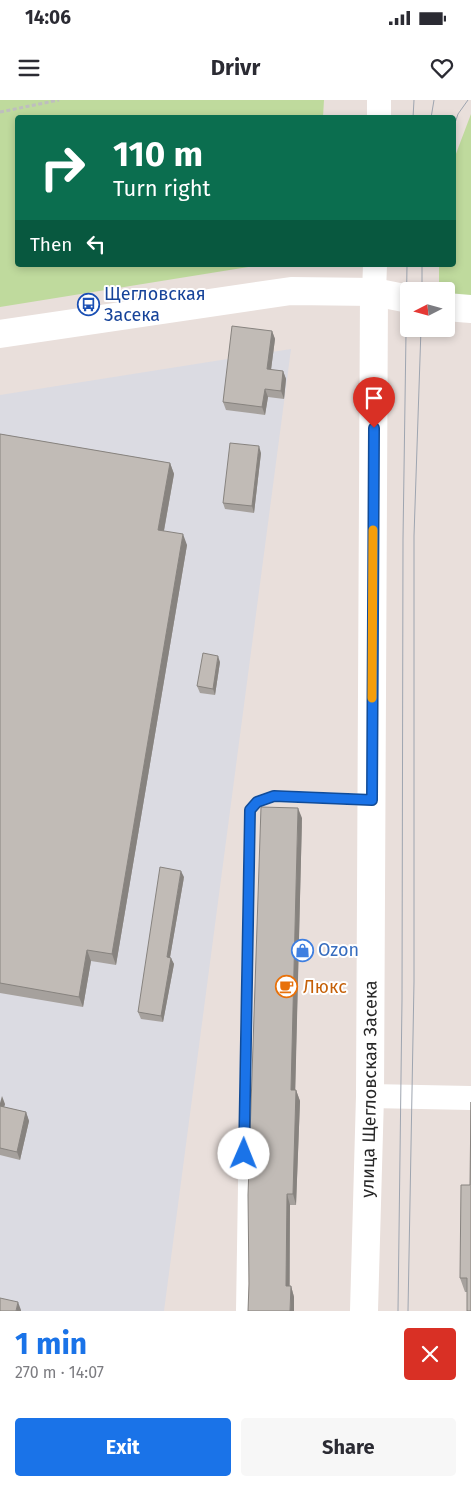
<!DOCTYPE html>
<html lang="en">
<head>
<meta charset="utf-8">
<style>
	:root { --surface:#fff; --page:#f7f7f7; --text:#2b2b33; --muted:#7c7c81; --accent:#1a73e8 }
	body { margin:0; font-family:"Fira Sans",sans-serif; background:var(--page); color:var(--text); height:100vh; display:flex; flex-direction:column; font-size:19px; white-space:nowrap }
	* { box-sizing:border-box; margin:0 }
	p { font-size:16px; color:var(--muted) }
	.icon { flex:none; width:28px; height:28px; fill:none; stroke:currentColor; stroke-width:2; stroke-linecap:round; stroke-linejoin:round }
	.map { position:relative; height:1211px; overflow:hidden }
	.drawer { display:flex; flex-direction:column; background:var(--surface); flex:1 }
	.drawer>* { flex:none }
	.banner { position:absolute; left:15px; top:15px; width:441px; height:152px; border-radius:5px; box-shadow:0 2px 8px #0003; background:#0b6e4f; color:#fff; overflow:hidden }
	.needle { width:32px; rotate:264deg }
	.controls { position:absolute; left:400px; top:182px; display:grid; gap:10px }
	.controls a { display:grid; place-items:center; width:55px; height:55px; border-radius:5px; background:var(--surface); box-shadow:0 2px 8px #0003; font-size:25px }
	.pin { position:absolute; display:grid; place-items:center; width:42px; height:42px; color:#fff; margin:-51px -21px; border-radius:50% 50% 50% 0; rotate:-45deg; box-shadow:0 0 5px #0007 }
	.pin .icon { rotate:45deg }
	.me { position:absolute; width:55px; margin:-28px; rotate:1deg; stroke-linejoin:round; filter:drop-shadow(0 0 4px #0008) }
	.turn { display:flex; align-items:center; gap:18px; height:105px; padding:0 15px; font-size:22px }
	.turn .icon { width:65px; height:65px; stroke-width:2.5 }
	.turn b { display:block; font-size:35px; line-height:42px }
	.then { display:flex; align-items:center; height:48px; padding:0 15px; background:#0003; gap:10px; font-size:19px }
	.round { display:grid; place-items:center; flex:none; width:52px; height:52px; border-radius:5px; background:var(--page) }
	.overview { display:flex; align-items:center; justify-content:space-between; height:85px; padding:0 15px }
	h1 { font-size:30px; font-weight:700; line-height:38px; color:var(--accent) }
	.cta { display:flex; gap:10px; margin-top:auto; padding:10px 15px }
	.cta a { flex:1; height:58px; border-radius:5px; background:var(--accent); color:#fff; font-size:20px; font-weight:700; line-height:58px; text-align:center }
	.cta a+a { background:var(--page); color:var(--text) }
	.status { display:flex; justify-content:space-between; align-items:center; height:35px; padding:0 25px; background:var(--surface); direction:ltr }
	.status svg { height:14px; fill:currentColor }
	header { display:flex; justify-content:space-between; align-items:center; height:65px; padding:0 15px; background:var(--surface); font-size:22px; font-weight:700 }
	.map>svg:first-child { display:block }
</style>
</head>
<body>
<div class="status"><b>14:06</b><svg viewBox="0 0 49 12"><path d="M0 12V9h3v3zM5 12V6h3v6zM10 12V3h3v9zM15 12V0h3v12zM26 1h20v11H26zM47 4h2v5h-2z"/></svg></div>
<header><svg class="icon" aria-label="menu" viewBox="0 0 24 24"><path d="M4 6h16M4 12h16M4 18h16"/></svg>Drivr<svg class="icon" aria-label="heart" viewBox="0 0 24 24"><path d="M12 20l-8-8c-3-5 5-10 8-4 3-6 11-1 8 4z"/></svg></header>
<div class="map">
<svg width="471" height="1211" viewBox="0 0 471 1211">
	<rect width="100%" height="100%" fill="#e9dfdb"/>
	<path fill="#dbdbe2" d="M291,249L164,1211H0V295Z"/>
	<path fill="#bfda9d" d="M0,0H324L323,17L18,18V165H261L0,207Z
		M471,14V199L446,198V191H439V165H454V59Z"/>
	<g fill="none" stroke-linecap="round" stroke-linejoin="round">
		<path stroke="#bebebe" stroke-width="3" stroke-dasharray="4 2.5" stroke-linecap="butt" d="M0,12L59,0"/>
		<path stroke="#fff" stroke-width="12" d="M242,1211L250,710L257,702L274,696L372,700"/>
		<path stroke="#fff" stroke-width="24" d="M379,18V0
			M374,192L375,165
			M370,996L471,998"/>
		<g stroke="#fff" stroke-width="28">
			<path d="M446,207L471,209"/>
			<path d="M0,234L291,191L374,192L409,199"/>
			<path id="s1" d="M364,1211L370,996L374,192"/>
		</g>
		<path stroke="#9ea5b0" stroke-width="1" d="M413,18L414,0
			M431,18L434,0
			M454,26L458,14L468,0
			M422,191V165
			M398,1211L402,900L403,439L407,165
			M408,1211L414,882V436L421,229"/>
	</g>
	<path fill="#a6a19d" d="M272,231L275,239L271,270L283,271L286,279L284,299L268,297L265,315L226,310L223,302Z
		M0,334L170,363L174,374L164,431L187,445L116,865L91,861L83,907L0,893Z
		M261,353L254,413L225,409L223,403Z
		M220,562L215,595L200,593L197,586Z
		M302,718L295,990H296L300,1001L296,1105H290V1186H291L294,1197L248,1211Z
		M184,777L170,857L174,864L163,922L141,919L138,912Z
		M0,1003L5,1004L4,1007L26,1012L29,1021L20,1060L0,1055Z
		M470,1085L471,1211L467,1192H465L460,1178Z"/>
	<path fill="#87837f" d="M272,231L275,239L270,277L267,269Z
		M283,271L286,279L284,299L281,291Z
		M265,289L268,297L265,315L262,307Z
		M259,346L261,353L254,413L252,406Z
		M170,363L174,374L162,441L158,430Z
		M183,434L187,445L116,865L112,854Z
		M218,556L220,562L215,595L213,589Z
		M298,708L302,718L295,1001L291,990Z
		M181,771L184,777L169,863L167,857Z
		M87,850L91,861L83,907L79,897Z
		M171,858L174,864L163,922L161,916Z
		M296,990L300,1001L296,1105L293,1094Z
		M2,996L5,1004L2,1014L0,1008V1003Z
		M26,1012L29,1021L20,1060L17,1052Z
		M287,1094L290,1105L289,1197L286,1186Z
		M291,1186L294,1197V1211H290Z
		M18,1202L21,1210V1211H16Z"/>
	<path fill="#c1bbb6" stroke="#87837f" d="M232,226L272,231L267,269L283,271L281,291L265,289L262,307L223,302Z
		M0,334L170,363L158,430L183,434L112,854L87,850L79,897L0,883Z
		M230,343L259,346L252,406L223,403Z
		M203,553L218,556L213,589L197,586Z
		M261,707L298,708L291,990H296L293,1094H287L286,1186H291L290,1211H248L249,1184L248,1095Z
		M160,767L181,771L167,857L171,858L161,916L138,912Z
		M471,1002V1211H467V1178H460L461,1085H470Z
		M0,1006L26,1012L17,1052L0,1048Z
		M0,1198L18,1202L16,1211H0Z"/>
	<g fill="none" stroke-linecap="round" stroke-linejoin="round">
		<defs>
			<path id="route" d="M244,1054L250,710L257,702L274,696L372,700L374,328"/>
		</defs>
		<use href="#route" stroke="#114b97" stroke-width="12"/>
		<use href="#route" stroke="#1a73e8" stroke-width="9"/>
		<path stroke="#f59e0b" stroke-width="9" d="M372,598L373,430"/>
	</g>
	<defs>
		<symbol id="bus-ring" viewBox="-11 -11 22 22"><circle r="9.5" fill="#fff" stroke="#1a4fb4" stroke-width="1.5"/><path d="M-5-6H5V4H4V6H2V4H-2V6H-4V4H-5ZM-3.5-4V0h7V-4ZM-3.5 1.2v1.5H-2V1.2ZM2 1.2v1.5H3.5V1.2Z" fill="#1a4fb4"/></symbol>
		<symbol id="shop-ring" viewBox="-11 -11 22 22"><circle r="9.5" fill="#fff" stroke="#3f7fe0" stroke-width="1.5"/><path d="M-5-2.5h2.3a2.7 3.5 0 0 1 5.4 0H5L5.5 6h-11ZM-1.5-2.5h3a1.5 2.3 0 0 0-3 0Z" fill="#3f7fe0"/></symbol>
		<symbol id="cafe-ring" viewBox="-11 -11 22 22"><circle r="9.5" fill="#fff" stroke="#e8710a" stroke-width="1.5"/><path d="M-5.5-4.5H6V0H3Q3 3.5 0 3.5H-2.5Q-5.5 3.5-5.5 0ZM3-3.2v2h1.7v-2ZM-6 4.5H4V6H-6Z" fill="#e8710a"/></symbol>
	</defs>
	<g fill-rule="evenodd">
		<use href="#bus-ring" x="76" y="192" width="25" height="25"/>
		<use href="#shop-ring" x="290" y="838" width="25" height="25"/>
		<use href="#cafe-ring" x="274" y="874" width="25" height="25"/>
	</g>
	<g text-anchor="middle" stroke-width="4" stroke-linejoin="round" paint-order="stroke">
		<g font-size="18" fill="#164399" stroke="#fff" text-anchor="start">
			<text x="104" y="200">Щегловская<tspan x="104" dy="21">Засека</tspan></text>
		</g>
		<g font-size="18" fill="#366cbe" stroke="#fff" text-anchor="start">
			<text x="318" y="856">Ozon</text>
		</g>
		<g font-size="18" fill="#c56008" stroke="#fff" text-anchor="start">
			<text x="303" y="893">Люкс</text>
		</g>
		<g font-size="18" fill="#282828" stroke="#fff">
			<text dy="6" stroke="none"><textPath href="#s1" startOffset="222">улица Щегловская Засека</textPath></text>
		</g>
	</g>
</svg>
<div class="controls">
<a><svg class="needle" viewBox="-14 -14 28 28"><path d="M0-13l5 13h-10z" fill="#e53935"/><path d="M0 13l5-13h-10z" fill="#7c7c81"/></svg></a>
</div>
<div class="pin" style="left:374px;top:328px;background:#d93025"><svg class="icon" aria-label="arrive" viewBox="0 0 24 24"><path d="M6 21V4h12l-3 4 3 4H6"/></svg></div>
<svg class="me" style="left:244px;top:1054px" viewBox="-20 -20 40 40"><circle r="19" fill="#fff"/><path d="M0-13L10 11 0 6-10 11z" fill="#1a73e8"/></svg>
<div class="banner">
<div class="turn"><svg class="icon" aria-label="right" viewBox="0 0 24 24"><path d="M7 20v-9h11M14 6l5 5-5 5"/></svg><div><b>110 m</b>Turn right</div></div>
<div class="then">Then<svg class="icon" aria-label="left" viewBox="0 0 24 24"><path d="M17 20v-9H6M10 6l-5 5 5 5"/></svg></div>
</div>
</div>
<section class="drawer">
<div class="overview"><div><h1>1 min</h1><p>270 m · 14:07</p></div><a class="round" style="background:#d93025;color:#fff"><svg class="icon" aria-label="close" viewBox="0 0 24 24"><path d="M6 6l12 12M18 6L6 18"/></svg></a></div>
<div class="cta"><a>Exit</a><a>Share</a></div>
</section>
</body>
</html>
